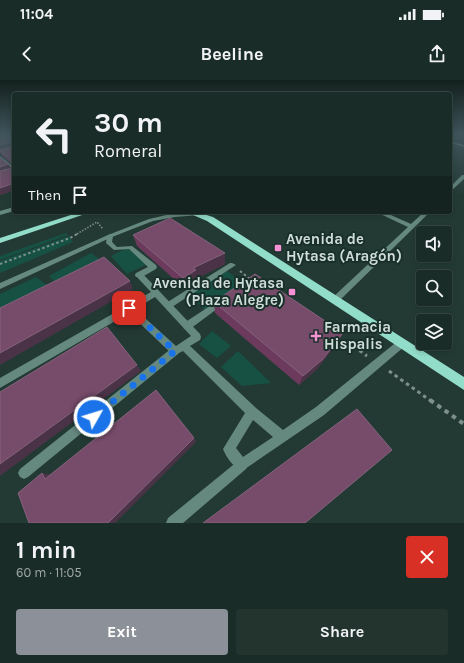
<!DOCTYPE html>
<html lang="en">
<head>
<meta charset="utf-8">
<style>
	:root { --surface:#1a2c27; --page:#23342f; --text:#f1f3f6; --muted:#9fa7a7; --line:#384844; --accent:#8c9099 }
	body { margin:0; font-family:Karla,sans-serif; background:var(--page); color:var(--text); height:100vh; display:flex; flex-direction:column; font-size:15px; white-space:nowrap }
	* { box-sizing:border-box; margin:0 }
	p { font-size:13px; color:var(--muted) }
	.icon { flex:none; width:22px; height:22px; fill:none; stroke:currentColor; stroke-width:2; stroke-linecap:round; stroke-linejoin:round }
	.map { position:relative; height:443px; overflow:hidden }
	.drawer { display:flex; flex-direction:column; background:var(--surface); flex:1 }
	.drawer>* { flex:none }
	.banner { position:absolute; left:12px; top:12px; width:440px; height:122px; border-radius:4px; box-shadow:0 2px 6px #0003,0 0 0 1px var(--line); background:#1a2c27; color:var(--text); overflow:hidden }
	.tools { position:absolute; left:416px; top:146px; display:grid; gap:8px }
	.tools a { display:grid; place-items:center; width:36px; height:36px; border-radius:4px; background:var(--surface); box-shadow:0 2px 6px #0003,0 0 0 1px var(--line); font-size:20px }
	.pin { position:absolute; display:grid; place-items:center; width:34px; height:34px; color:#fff; margin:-17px; border-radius:8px; box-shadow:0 2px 6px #0006 }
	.me { position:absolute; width:44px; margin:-22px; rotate:51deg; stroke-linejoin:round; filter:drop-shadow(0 0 3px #0008) }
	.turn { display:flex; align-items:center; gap:14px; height:84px; padding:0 16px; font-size:18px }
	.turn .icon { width:52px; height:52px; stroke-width:2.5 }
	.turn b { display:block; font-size:28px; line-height:34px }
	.then { display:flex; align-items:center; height:38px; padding:0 16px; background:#0003; gap:8px; font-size:15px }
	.round { display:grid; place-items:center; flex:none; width:42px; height:42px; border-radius:4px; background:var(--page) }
	.overview { display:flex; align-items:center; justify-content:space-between; height:68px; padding:0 16px }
	h1 { font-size:24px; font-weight:700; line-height:30px }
	.primary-button { display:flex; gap:8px; margin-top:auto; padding:8px 16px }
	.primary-button a { flex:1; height:46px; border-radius:4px; background:var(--accent); color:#fff; font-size:16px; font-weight:700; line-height:46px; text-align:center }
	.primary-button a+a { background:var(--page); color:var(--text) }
	.status { display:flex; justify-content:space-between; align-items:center; height:28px; padding:0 20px; background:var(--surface); direction:ltr }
	.status svg { height:11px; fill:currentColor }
	header { display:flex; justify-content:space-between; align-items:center; height:52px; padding:0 16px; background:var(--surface); font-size:18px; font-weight:700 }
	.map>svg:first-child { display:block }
</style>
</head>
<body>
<div class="status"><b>11:04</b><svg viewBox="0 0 49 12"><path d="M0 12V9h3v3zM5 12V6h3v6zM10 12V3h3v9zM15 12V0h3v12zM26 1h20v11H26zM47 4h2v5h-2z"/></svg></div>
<header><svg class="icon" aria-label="back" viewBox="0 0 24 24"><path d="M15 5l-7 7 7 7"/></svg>Beeline<svg class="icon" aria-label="share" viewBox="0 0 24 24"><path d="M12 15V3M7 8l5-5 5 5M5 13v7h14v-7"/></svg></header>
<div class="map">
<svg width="464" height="443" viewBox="0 0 464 443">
	<rect width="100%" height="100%" fill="#233a34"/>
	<path fill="#165144" d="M66,153L68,155L0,180V176Z
		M69,156L73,162L0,193V181Z
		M127,168L147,184L127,194L111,176Z
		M91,173L106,184L59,207L49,196Z
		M227,191L245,204L207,232L188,214Z
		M36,197L53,210L0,236V214Z
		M212,251L231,266L217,278L199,264Z
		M238,271L271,303L242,306L221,287Z"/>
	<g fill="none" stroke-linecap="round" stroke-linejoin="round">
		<path stroke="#7f908b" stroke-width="1.5" stroke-dasharray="1.5 1.5" stroke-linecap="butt" d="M77,154L97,142L103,149"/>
		<path stroke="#7f908b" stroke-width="2" stroke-dasharray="2.5 2.5" stroke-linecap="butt" d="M0,184L70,158L79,153
			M240,191L250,199"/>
		<path stroke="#7f908b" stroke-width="3" stroke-dasharray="3.5 3.5" stroke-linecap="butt" d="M334,262L349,263L367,276
			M389,291L431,321"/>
		<path stroke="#7f908b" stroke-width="4" stroke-dasharray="4.5 4.5" stroke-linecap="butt" d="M430,320L464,344"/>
		<path fill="#66897f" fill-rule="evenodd" d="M14,127V131L0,135V131Z
			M110,154L113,156L112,162L117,167L132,166L156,185L157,187L156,189L142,197H136L135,195L136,193L148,187L129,169L114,170L106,163L107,156Z
			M230,183H232L236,185L172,227H166L165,225L166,223Z
			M222,218L225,219L226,221L225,223L190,249L187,250L184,249L183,246L184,243Z
			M175,267L178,268L180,271L178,274L28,397L24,399L20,397L18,393L20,389L172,268Z
			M242,379L246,381L248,385L246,389L183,443H166L168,438L238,381Z"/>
		<path fill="#66897f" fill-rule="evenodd" d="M450,61L464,65V67L450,63Z
			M0,76L14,87V90L0,79Z
			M462,95H464V99L450,112V107Z
			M198,132L200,133V135L175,137L153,141L112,157L0,209V203L108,155L149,139L175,133Z
			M376,132H384L411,144L424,132H430L338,222H332L331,220L332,218L408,147Z
			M139,192L142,193L200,254L201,257L200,260L190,266L256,328L283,350L316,327L399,260L402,259L405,260L407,263L405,266L324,335L242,391C234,388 226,377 223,369L245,333L183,271L175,275L172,274L129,233L0,308V298L151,212L135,195ZM155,217L191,256L176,266L135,229ZM253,340L273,357L243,377L236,368Z"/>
		<path fill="#92ddc9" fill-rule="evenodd" d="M80,132H91L0,163V158Z
			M186,132H197L213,137L464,297V310L207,141Z"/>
	</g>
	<path fill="#6c3a5d" d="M0,54H14V110L0,115V78L8,84L11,88H12L11,83L2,76L0,72Z
		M133,155L225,184L197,198V202L185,209L137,166Z
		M214,222L343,253L337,263L317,289L299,305L215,233Z"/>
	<path fill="#4b3347" d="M12,62L14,66L0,71V65Z
		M8,84L12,90L0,93V87Z
		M14,103V110L0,115V108Z
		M225,173V184L197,198V202L185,209L183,198L193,188Z
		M130,201L133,209L0,285V273Z
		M343,253L337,263L317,289L299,305L303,296Z
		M137,285L141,291L0,396V384Z
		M194,358L196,362L115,443H108Z
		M42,393L52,395L45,399Z"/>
	<path fill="#774c6a" stroke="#85627c" d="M0,54H14V103L0,108V91L12,88L11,80L0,71V70L11,67L12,62L0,65Z
		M0,78L8,84L0,87Z
		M170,138L225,173L193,188L196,190L183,198L133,155Z
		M104,177L130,201L0,273V228Z
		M255,194L343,253L323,279L303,296L214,222Z
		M107,247L137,285L0,384V312Z
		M156,310L194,358L108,443H29L18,413L42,393L45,399Z
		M357,329L392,370L305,443H203Z"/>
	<linearGradient id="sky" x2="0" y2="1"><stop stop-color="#13201d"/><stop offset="0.47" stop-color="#3f555c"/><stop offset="1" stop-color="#3f555c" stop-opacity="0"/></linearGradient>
	<rect width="464" height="116" fill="url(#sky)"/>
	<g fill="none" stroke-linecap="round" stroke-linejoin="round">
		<path stroke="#1a73e8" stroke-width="7" stroke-dasharray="0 12.6" d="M94,337L175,271L129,228"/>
	</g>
	<g fill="#f491d4" stroke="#19302a" stroke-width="1.5">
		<rect x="274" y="164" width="8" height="8" rx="2"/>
		<rect x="288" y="208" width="8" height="8" rx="2"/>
		<path d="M314 250h4v4h4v4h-4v4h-4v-4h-4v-4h4z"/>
	</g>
	<g text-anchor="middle" stroke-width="4" stroke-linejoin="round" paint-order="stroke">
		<g font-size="15" font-weight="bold" fill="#cfdcd8" stroke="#19302a" text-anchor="start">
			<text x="286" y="164">Avenida de<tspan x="286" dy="17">Hytasa (Aragón)</tspan></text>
			<text x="284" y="208" text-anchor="end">Avenida de Hytasa<tspan x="284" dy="17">(Plaza Alegre)</tspan></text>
			<text x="324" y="252">Farmacia<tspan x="324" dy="17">Hispalis</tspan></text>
		</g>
	</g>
</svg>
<div class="tools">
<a><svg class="icon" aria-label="sound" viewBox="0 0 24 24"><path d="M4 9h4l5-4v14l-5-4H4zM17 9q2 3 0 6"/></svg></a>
<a><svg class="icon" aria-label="search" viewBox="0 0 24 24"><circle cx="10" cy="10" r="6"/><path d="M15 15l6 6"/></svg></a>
<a><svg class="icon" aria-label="layers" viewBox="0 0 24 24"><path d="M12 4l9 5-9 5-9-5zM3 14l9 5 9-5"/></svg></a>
</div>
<div class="pin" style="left:129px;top:228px;background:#d93025"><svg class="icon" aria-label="arrive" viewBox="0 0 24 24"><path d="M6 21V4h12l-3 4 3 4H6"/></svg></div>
<svg class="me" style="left:94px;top:337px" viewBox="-20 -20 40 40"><circle r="17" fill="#1a73e8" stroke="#fff" stroke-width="3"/><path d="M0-11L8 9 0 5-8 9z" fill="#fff"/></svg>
<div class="banner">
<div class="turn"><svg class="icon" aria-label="left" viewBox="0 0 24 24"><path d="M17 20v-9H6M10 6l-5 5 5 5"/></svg><div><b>30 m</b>Romeral</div></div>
<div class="then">Then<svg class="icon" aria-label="arrive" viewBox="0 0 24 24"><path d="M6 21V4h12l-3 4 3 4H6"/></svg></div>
</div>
</div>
<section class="drawer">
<div class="overview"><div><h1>1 min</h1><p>60 m · 11:05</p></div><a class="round" style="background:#d93025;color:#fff"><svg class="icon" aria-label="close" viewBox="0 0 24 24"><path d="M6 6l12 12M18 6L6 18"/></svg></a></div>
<div class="primary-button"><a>Exit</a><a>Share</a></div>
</section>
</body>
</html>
